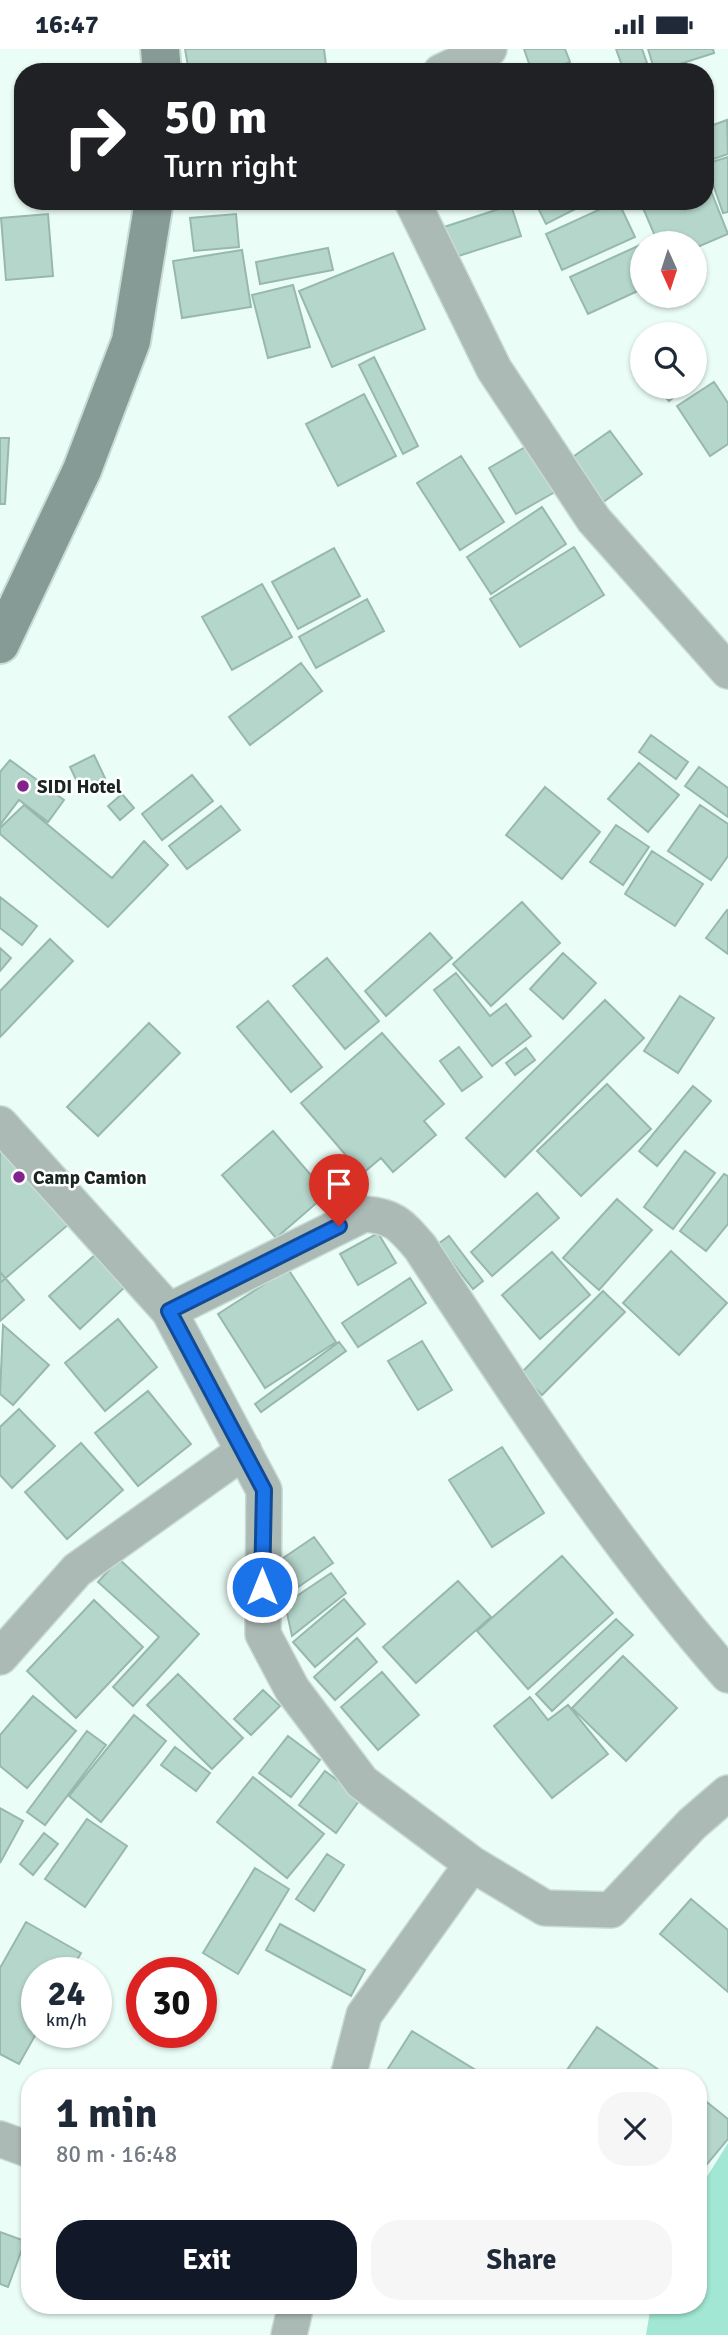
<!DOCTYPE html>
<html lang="en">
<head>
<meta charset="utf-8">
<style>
	:root { --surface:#fff; --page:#f6f6f7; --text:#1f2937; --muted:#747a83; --accent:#111827 }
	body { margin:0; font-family:Signika,sans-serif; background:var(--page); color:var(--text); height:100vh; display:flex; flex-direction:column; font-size:26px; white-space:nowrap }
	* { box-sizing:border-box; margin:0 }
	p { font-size:23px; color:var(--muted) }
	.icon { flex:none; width:38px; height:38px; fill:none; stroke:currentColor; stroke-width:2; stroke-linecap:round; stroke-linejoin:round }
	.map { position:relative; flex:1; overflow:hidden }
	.panel { position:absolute; left:21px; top:2020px; width:686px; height:245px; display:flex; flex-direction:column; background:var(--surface); border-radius:28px; box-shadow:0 2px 5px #0004 }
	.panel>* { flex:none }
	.top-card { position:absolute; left:14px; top:14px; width:700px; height:147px; border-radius:28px; box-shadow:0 2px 5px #0004; background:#202124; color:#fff; overflow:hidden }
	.needle { width:46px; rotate:177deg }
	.buttons { position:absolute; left:630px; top:182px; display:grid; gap:14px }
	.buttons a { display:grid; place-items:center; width:77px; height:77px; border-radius:50%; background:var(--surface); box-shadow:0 2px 5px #0004; font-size:35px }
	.speed { position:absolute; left:21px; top:1908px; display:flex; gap:14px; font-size:35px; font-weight:700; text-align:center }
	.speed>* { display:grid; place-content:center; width:91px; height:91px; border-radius:50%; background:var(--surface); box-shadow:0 2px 5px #0004; line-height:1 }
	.speed small { font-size:18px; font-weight:400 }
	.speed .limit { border:10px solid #d22; background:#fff; color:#111 }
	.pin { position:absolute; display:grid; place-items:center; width:60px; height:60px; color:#fff; margin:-72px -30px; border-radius:50% 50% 50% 0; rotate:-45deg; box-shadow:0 0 7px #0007 }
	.pin .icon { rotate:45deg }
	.me { position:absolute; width:77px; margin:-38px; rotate:0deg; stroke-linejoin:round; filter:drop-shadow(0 0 5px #0008) }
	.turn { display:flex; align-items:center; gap:24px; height:147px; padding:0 35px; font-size:32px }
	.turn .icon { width:91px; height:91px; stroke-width:2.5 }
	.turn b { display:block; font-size:49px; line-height:60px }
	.round { display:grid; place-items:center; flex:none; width:74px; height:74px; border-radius:28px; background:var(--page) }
	.summary { display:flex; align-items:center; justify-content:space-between; height:119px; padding:0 35px }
	h1 { font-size:42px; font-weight:800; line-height:52px }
	.primary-button { display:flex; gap:14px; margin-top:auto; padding:14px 35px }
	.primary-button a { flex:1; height:80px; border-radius:28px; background:var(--accent); color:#fff; font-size:28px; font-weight:800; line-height:80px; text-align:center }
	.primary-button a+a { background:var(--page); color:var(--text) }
	.status { display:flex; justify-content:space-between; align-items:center; height:49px; padding:0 35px; background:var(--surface); direction:ltr }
	.status svg { height:19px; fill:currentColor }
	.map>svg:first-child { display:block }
</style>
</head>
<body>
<div class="status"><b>16:47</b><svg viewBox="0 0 49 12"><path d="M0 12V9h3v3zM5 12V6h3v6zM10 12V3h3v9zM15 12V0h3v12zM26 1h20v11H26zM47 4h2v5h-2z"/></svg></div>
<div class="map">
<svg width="728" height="2286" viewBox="0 0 728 2286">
	<rect width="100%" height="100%" fill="#eafef7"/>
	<path fill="#a2e7d3" d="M728,2094V2286H646L651,2256H698V2142Z"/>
	<path fill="#b5d6cb" stroke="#98b8ae" stroke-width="2" d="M185,0H324L327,23H189Z
		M524,0H565L570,13L543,23H532Z
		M616,0H642L647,14L624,22Z
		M648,0H713L714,4L655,23Z
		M727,71L728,105L705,113V79Z
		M728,108V163L723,164L706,115Z
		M705,127L728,185L695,199V194H658L640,152H705Z
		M541,152H591L546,175L536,155Z
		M618,152L635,188L562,221L546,185Z
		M511,156L521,187L446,211L435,181Z
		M48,165L53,227L6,231L1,169Z
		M236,165L239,198L194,202L190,169Z
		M640,196L642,240L588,265L570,228Z
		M328,199L333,221L260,235L256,213Z
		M242,201L251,258L182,269L173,212Z
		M393,204L425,280L332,318L299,242Z
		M293,236L310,298L268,309L252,246Z
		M374,308L418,397L403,405L359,316Z
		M714,333L728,354V395L710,407L677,357Z
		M657,338H686L669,352Z
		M364,345L396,407L338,437L306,375Z
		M610,382L642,425L599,456L567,412Z
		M0,389H9L5,455H0Z
		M527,397L555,443L516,465L489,419Z
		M461,407L504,473L460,501L417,434Z
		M542,458L566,495L491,545L467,508Z
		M574,498L604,546L520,598L490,550Z
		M334,499L360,547L298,580L272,533Z
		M262,535L292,588L232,621L202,568Z
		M367,550L384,582L316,619L299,588Z
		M301,614L322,642L250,696L229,668Z
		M651,686L688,713L676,730L639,703Z
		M94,706L105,729L81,741L70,718Z
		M10,711L64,751L48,773L19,751L0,776V723Z
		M639,714L679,746L648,783L608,750Z
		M699,718L728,739V768L685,737Z
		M192,726L213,752L162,791L142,765Z
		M545,738L600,783L562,830L506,786Z
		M122,745L134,759L120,771L108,757Z
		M24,756L112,829L144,792L168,816L108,878L0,785V779Z
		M700,756L728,775V807L711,831L668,802Z
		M221,757L240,781L187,820L169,797Z
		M616,776L649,798L623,836L590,813Z
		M652,802L703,835L675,877L625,845Z
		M0,848L37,877L22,896L0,879Z
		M522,853L560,894L491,957L453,915Z
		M727,861L728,862V905L706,889Z
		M430,884L452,909L386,967L365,942Z
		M50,890L73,912L0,988V942Z
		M0,899L11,909L0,922Z
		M563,904L596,934L563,970L530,940Z
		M327,909L379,972L345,1000L293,937Z
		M456,924L490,967L506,955L531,987L492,1017L434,941Z
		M680,947L714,969L678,1024L644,1002Z
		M605,951L644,989L505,1128L466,1089Z
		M268,952L322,1018L291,1043L237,978Z
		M149,974L180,1004L98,1087L67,1058Z
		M382,984L444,1055L424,1072L436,1086L393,1123L381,1109L362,1125L301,1054Z
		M459,998L482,1028L462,1042L440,1012Z
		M526,999L535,1011L515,1026L506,1014Z
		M607,1035L651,1080L581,1147L537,1102Z
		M693,1037L711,1052L657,1117L639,1102Z
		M273,1082L327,1145L276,1189L222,1126Z
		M0,1087L76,1169L0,1234Z
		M685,1102L715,1124L673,1180L644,1158Z
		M724,1125L728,1127V1175L706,1202L680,1182Z
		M537,1144L559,1169L492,1227L471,1203Z
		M617,1150L652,1181L599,1241L563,1209Z
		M378,1184L396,1214L358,1236L340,1205Z
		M449,1187L483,1232L473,1240L438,1195Z
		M671,1202L727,1254L679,1306L623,1254Z
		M552,1203L590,1246L540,1290L502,1246Z
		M96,1205L126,1237L80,1280L49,1247Z
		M288,1220L336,1293L265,1339L218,1265Z
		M0,1223L24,1251L0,1272Z
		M410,1229L426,1254L358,1298L342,1274Z
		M603,1242L625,1263L542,1346L520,1325Z
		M118,1270L157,1318L105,1362L65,1314Z
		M3,1276L49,1316L13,1356L0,1345Z
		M422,1292L452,1341L418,1361L388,1312Z
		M339,1293L346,1302L261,1363L255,1355Z
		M148,1342L191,1395L138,1437L95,1384Z
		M19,1360L55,1397L12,1439L0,1426V1378Z
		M81,1394L123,1441L67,1490L25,1443Z
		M502,1398L544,1464L492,1498L449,1431Z
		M314,1488L333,1514L285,1547L279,1512Z
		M562,1507L613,1564L528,1640L477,1582Z
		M119,1510L199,1585L133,1657L113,1638L159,1588L98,1533Z
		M331,1524L346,1544L292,1587L285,1555Z
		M458,1532L491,1568L416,1634L383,1598Z
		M344,1550L365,1575L315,1618L293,1593Z
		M94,1551L143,1598L76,1669L27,1622Z
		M616,1570L633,1586L552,1662L536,1645Z
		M357,1589L377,1613L335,1651L314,1628Z
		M623,1607L677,1659L626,1712L572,1659Z
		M382,1623L419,1666L378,1701L341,1658Z
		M178,1625L243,1689L212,1720L147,1656Z
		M263,1641L280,1657L251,1686L234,1670Z
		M33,1647L76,1682L27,1739L0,1717V1686Z
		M530,1648L548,1671L568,1656L608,1705L552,1749L494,1677Z
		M134,1666L166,1692L101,1773L69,1747Z
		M87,1682L106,1696L45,1776L27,1763Z
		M288,1687L320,1711L291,1748L259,1724Z
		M175,1698L210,1724L196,1742L161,1716Z
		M325,1722L361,1749L336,1784L299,1756Z
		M253,1728L324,1785L287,1829L217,1773Z
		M0,1759L23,1772L0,1814Z
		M87,1770L127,1797L85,1858L45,1830Z
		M44,1784L58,1795L33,1826L20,1815Z
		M327,1805L344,1816L314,1862L296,1850Z
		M255,1819L289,1840L238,1925L203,1904Z
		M691,1850L728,1881V1943L660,1885Z
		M26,1873L81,1904L70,1923H37V1983L19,2015L0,2005V1919Z
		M280,1875L365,1921L351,1947L266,1901Z
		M597,1978L666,2026L664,2028H562Z
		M412,1982L487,2028H388L384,2026Z
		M698,2046L728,2070V2090L698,2126Z
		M0,2183L25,2192L8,2238L0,2235Z"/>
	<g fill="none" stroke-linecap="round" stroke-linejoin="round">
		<defs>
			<path id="street" d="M441,23L489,0
				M412,152L494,320L594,471L728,622
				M0,1075L169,1262L364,1165C394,1167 401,1176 420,1198C517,1346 612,1494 728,1626
				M169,1262L264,1441L263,1585L292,1640L362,1733L472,1815L545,1859L611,1861L692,1775L728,1744
				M0,1608L77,1521L244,1402
				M348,2028L364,1966L472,1815
				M0,2090L30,2101
				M289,2286L296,2256"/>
			<path id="secondary" d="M160,0L162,23
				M0,595L82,421L131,292L154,152"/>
		</defs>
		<use href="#street" stroke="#c9dbd5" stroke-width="38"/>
		<use href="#secondary" stroke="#c9dbd5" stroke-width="42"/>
		<use href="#street" stroke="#acbab5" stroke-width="35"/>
		<use href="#secondary" stroke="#869b95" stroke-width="38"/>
	</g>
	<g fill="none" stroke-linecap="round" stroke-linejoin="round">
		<defs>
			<path id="route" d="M262,1538L264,1441L169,1262L339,1177"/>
		</defs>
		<use href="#route" stroke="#114b97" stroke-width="18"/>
		<use href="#route" stroke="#1a73e8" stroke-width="12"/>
	</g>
	<g fill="#82228c" stroke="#fff" stroke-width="2.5">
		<circle cx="23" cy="737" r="7"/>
		<circle cx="19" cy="1128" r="7"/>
	</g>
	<g text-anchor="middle" stroke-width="5" stroke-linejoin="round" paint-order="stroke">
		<g font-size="19" font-weight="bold" fill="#192622" stroke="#fff" text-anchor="start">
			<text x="37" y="744">SIDI Hotel</text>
			<text x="33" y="1135">Camp Camion</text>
		</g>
	</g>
</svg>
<div class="buttons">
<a><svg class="needle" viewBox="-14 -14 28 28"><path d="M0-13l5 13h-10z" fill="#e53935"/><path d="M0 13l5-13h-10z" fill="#747a83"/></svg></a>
<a><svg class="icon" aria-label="search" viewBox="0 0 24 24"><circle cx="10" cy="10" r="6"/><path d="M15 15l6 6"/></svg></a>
</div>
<div class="speed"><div>24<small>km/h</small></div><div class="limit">30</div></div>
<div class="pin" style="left:339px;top:1177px;background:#d93025"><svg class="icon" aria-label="arrive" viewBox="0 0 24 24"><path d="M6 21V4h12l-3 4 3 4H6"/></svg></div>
<svg class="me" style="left:262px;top:1538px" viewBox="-20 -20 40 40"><circle r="17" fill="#1a73e8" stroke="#fff" stroke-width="3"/><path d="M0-11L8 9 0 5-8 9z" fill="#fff"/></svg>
<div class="top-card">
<div class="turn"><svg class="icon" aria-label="right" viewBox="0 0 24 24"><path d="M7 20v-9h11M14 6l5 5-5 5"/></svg><div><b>50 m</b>Turn right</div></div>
</div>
<section class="panel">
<div class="summary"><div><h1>1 min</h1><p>80 m · 16:48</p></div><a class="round"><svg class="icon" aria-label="close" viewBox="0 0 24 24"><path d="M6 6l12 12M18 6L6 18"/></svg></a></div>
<div class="primary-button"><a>Exit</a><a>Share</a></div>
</section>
</div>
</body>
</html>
